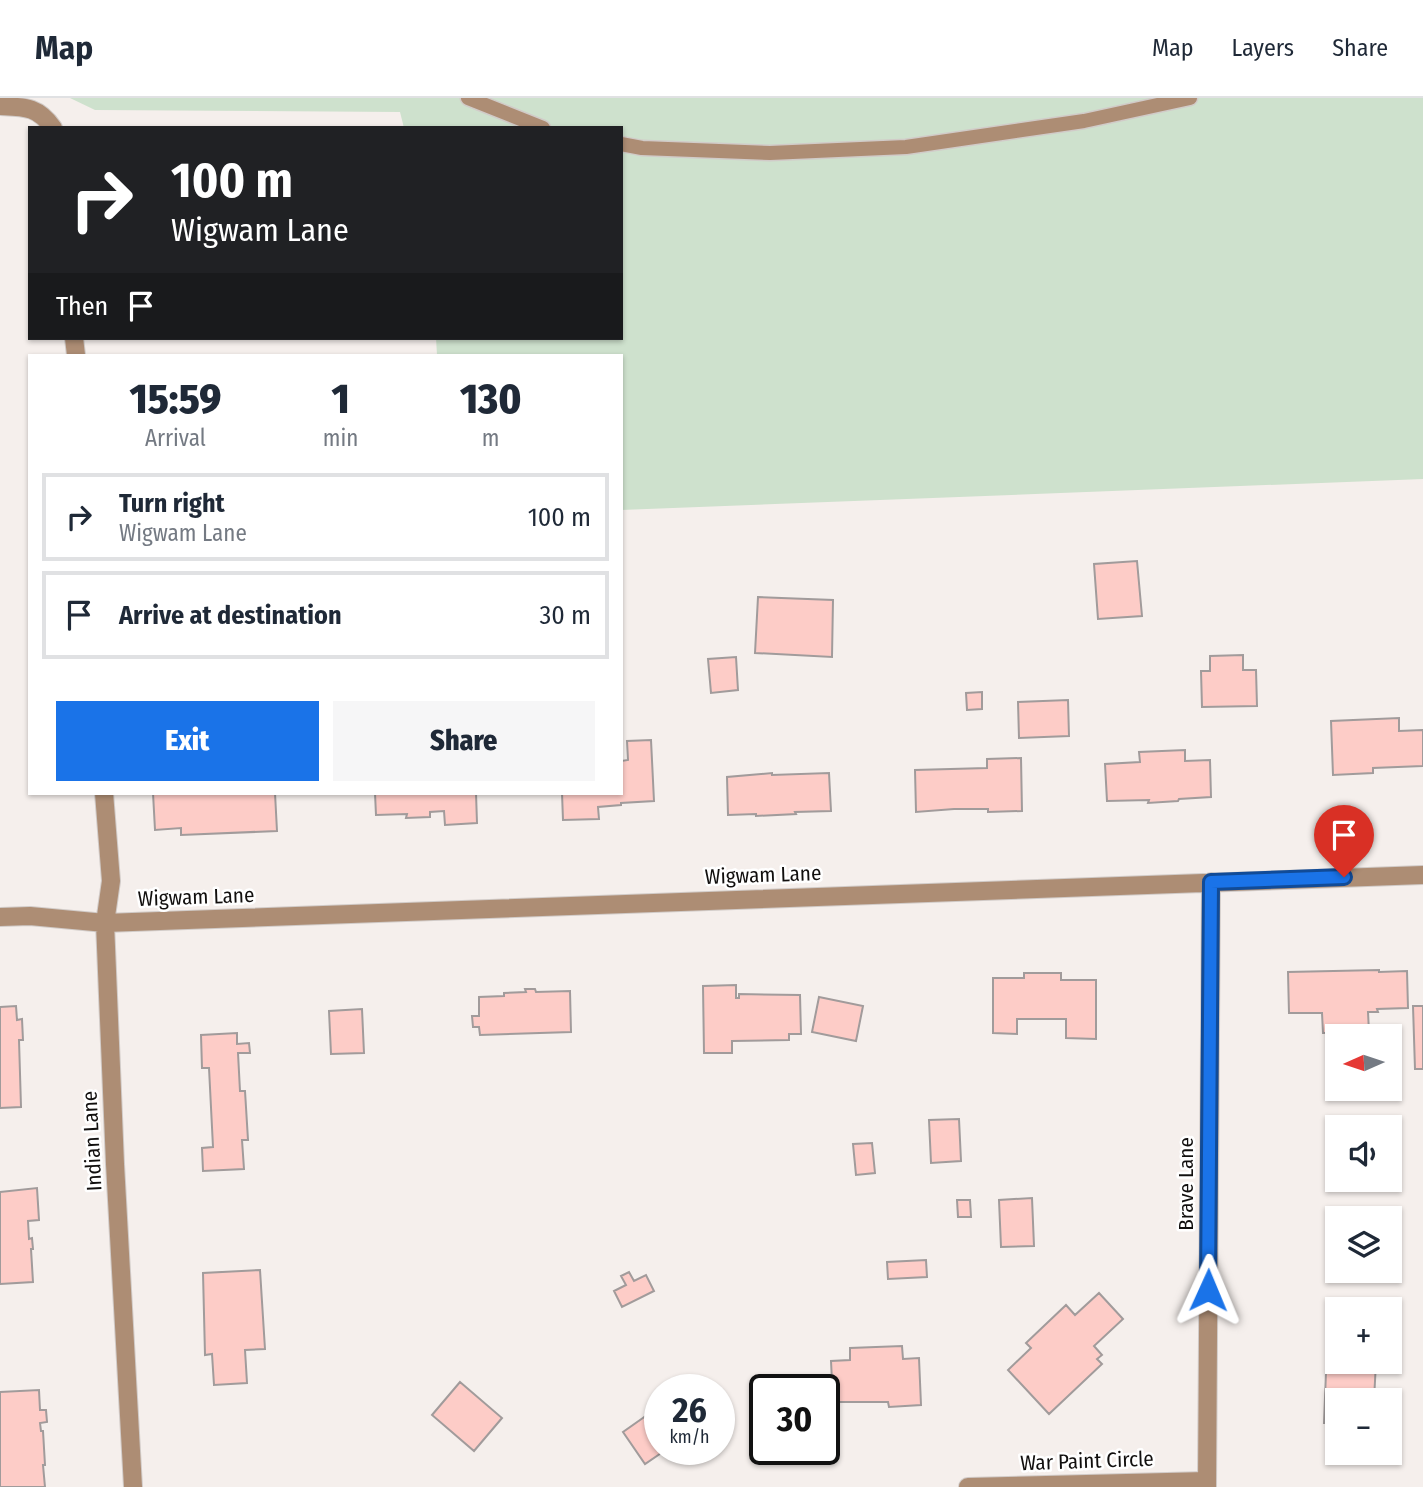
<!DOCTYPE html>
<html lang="en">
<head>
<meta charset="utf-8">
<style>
	:root { --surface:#fff; --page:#f6f6f7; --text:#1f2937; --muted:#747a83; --line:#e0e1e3; --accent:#1a73e8 }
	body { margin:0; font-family:"Fira Sans Condensed",sans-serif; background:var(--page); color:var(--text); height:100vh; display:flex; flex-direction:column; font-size:26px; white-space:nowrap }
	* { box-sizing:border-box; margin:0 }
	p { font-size:23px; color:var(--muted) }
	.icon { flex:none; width:38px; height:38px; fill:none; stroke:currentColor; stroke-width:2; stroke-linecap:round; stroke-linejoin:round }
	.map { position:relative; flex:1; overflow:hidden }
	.drawer { position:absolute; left:28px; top:256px; width:595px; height:441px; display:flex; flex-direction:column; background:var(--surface); border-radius:0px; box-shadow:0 2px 5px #0004 }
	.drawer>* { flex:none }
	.banner { position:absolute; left:28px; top:28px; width:595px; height:214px; border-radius:0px; box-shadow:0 2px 5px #0004; background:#202124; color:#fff; overflow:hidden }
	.needle { width:46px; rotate:267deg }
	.buttons { position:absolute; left:1325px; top:926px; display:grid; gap:14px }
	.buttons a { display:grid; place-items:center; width:77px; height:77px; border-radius:0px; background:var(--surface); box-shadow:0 2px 5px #0004; font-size:35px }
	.speed { position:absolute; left:644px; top:1276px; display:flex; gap:14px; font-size:35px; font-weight:700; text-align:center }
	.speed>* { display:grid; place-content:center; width:91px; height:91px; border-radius:50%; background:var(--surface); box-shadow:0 2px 5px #0004; line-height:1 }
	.speed small { font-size:18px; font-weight:400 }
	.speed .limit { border:4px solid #111; border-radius:10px; background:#fff; color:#111 }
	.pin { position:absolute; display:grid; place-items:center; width:60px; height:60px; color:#fff; margin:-72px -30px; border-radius:50% 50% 50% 0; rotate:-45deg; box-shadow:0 0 7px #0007 }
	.pin .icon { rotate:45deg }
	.me { position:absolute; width:77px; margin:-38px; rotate:1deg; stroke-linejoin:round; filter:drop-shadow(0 0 5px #0008) }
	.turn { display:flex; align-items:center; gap:24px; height:147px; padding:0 28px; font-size:32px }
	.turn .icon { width:91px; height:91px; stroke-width:2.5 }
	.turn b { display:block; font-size:49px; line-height:60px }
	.then { display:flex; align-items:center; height:66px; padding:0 28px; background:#0003; gap:14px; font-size:26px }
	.eta { display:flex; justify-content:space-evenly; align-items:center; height:119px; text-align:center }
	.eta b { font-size:42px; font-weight:800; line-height:49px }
	.button { display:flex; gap:14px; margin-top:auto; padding:14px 28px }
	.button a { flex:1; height:80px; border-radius:0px; background:var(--accent); color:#fff; font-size:28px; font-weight:800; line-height:80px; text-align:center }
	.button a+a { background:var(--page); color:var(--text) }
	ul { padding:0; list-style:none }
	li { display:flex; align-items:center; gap:21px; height:88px; margin:0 14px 10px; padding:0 14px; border:4px solid var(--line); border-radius:0px }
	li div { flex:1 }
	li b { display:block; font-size:26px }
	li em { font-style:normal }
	header { display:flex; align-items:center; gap:42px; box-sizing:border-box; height:98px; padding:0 35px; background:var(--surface); border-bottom:2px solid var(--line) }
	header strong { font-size:33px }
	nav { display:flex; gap:38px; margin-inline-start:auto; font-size:24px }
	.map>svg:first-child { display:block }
</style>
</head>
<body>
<header>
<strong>Map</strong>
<nav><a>Map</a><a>Layers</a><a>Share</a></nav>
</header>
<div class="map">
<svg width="1423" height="1389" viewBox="0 0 1423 1389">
	<rect width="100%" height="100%" fill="#f5efec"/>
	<path fill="#cee1cd" d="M70,0H1423V381L621,412V257H437L436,240H621V30H404L400,14L95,12Z"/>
	<path fill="#fdccc7" stroke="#a19b9b" stroke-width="2" d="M1137,463L1142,518L1098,521L1094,466Z
		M758,499L833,502L832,559L755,555Z
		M1243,557V572H1256L1257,608L1202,609L1201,573H1210V558Z
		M736,559L738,592L711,595L708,561Z
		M982,594V611L967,612L966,595Z
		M1068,602L1069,638L1019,640L1018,604Z
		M1399,620V633L1423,632V668L1373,670V675L1333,677L1331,623Z
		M651,642L654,703L621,705V707L598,709L599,721L563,722L562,695H621V663L628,662L627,643Z
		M1185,652V663L1210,662L1211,699L1179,701L1178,703L1148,705L1149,702L1107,703L1105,666L1140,664L1139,654Z
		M1021,660L1022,713L988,714V711H954L916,714L915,672L987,670V661Z
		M772,675V677L829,675L831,713L795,714L796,716L756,718V716L728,717L727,679Z
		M153,695H275L277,733L181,737V730L155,732Z
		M375,695H476L477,725L445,727L444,713L430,714V719L406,720L407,716L376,717Z
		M1379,872V874L1407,873L1408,910L1377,911L1378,914H1368L1369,934L1323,935L1322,915H1289L1288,874Z
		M1024,875H1061V882H1096V941L1066,940V921H1017V936L993,935V880H1024Z
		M736,887V900H739V896L800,897L801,936H789V942L732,943V955H704L703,888Z
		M525,891H535L536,894L570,893L571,934L480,937L479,929H473L472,918H479V899L504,898V895L526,894Z
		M819,899L863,908L856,943L812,934Z
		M16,908L17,922L22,921L23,942H19L21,1009L0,1010V909Z
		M1413,908H1423V971H1415Z
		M362,911L364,955L331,956L329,913Z
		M237,935V946L249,945L250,955H238L240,993H245L248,1042H242L244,1071L203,1073L202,1050L213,1049L209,970H202L201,937Z
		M959,1021L961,1063L931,1065L929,1022Z
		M872,1045L875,1075L856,1077L853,1046Z
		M37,1090L39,1122L28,1123L29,1141L32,1140L33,1151H31L33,1184L0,1186V1094Z
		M1032,1100L1034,1148L1001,1149L999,1102Z
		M957,1102H970L971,1119H958Z
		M926,1162L927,1179L888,1181L887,1164Z
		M260,1172L265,1251L245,1252L247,1285L214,1287L212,1256L205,1257L203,1175Z
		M629,1174L634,1183L646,1177L654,1193L622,1209L614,1193L626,1187L621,1178Z
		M1099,1195L1123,1221L1094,1248L1102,1257L1097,1261L1102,1266L1049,1316L1008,1272L1031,1250L1026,1245L1066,1207L1075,1217Z
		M1332,1238H1337V1264H1376L1374,1302H1337V1354H1373L1372,1361L1329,1360L1330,1325H1324L1326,1274H1331Z
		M902,1248L903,1261L919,1260L921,1307L889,1309L888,1304H833L831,1263L850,1262V1250Z
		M460,1284L502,1320L474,1353L432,1317Z
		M39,1292L40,1312H46L47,1324L40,1325L41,1333H43L45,1367H43L45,1389H0V1294Z
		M660,1308V1351H667L645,1366L623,1334Z"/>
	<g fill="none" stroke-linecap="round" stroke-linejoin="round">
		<defs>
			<path id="lane" d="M468,0L543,30
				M621,46L642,50L770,55L906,49L1084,23L1190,0"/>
			<path id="street" d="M0,8C24,9 38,8 53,30
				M74,240L76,257
				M104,695L111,783L105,825L115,1066L133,1389
				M0,819L30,818L105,825L1423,777
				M968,1389L1207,1383
				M1207,1389L1211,784"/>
		</defs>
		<use href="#lane" stroke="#d1cbc8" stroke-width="17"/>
		<use href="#street" stroke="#d1cbc8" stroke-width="20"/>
		<use href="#lane" stroke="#ad8d74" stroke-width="14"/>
		<use href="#street" stroke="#ad8d74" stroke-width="18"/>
	</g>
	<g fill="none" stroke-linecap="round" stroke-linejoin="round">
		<defs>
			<path id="route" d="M1208,1192L1211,784L1344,779"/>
		</defs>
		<use href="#route" stroke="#114b97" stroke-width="18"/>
		<use href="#route" stroke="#1a73e8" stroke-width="12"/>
	</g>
	<g text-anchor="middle" stroke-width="5" stroke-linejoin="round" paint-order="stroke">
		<g font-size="21" fill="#110f0e" stroke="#fff">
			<text transform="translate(763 777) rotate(-2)" y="7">Wigwam Lane</text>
			<text transform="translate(196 799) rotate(-2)" y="7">Wigwam Lane</text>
			<text transform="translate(92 1043) rotate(-93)" y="7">Indian Lane</text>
			<text transform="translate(1186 1086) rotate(-90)" y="7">Brave Lane</text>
			<text transform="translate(1087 1363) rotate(-2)" y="7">War Paint Circle</text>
		</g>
	</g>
</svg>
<div class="buttons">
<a><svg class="needle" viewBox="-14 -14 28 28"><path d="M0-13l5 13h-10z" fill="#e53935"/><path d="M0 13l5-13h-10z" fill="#747a83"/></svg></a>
<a><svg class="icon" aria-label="sound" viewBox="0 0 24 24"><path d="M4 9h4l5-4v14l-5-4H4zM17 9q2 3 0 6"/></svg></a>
<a><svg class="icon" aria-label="layers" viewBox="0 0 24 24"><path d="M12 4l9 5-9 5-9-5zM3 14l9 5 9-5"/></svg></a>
<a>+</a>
<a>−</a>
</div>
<div class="speed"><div>26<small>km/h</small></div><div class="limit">30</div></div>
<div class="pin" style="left:1344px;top:779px;background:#d93025"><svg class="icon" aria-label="arrive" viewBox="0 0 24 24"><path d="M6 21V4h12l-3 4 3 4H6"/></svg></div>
<svg class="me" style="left:1208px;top:1192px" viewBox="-20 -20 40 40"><path d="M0-17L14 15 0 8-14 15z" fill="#1a73e8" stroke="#fff" stroke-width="4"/></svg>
<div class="banner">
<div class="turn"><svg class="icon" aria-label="right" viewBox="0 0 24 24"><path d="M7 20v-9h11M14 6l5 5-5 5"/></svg><div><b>100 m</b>Wigwam Lane</div></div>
<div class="then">Then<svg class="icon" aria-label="arrive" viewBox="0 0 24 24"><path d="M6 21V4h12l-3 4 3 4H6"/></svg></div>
</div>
<section class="drawer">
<div class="eta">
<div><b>15:59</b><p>Arrival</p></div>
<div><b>1</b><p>min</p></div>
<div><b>130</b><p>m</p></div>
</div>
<ul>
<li><svg class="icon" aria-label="right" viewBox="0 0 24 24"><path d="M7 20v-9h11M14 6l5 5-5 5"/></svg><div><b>Turn right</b><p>Wigwam Lane</p></div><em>100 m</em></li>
<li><svg class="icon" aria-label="arrive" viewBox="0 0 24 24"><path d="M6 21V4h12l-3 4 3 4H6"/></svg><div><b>Arrive at destination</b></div><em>30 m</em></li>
</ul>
<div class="button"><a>Exit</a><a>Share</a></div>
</section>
</div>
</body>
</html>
